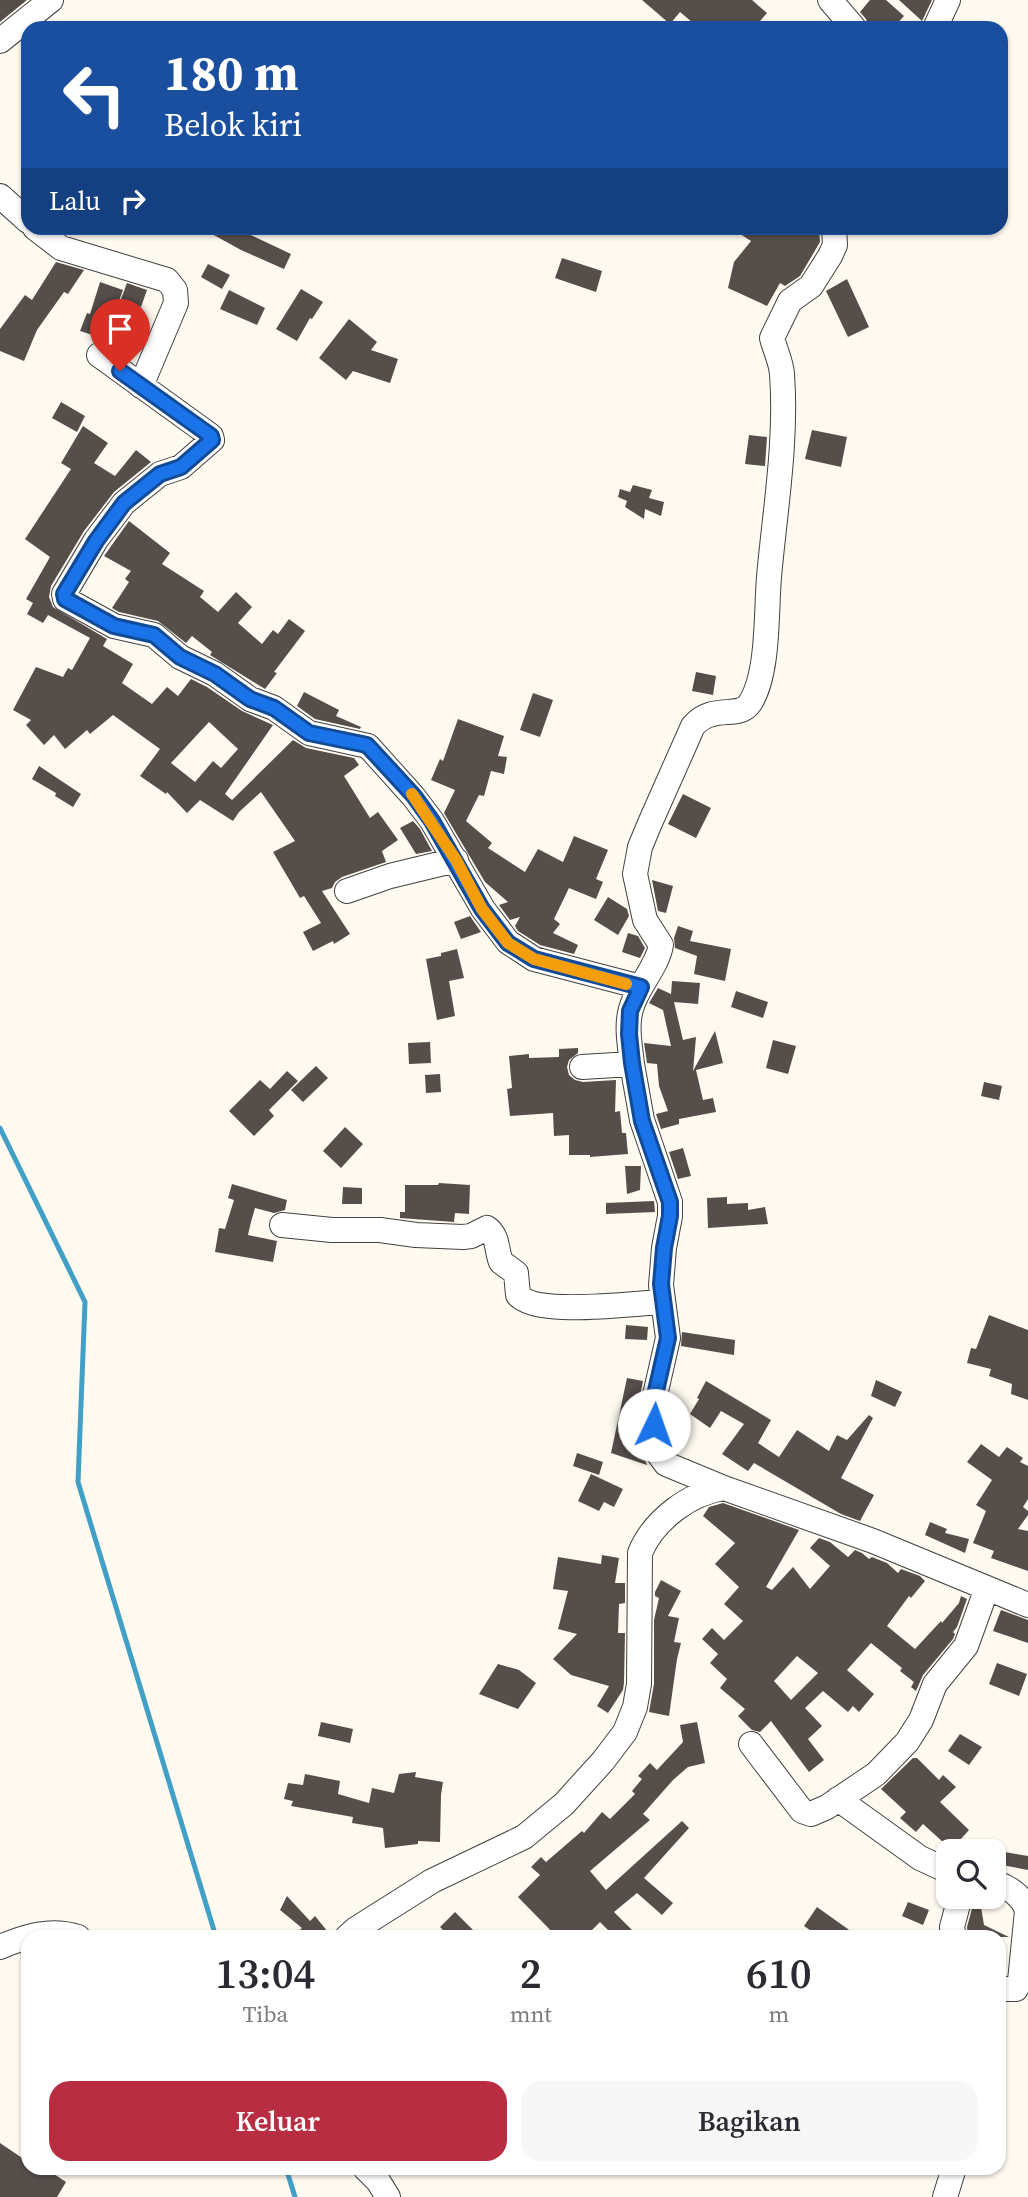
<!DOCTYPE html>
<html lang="id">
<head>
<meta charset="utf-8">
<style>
	:root { --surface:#fff; --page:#f7f7f7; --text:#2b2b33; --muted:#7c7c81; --accent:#b82d42 }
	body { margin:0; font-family:"Source Serif 4",serif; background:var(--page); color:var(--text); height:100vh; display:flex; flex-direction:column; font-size:26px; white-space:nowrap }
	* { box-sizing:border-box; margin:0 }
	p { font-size:23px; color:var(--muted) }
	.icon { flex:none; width:38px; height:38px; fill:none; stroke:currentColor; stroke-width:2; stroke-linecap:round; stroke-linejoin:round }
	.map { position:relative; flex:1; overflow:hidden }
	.drawer { position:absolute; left:21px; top:1930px; width:985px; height:245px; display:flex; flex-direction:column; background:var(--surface); border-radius:21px; box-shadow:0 2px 5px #0004 }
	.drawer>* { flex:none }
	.hud { position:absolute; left:21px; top:21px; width:987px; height:214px; border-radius:21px; box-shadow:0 2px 5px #0004; background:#1a4fa0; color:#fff; overflow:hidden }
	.tools { position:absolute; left:936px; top:1839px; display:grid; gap:14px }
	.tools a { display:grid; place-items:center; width:70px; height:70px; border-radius:14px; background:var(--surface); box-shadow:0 2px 5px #0004; font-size:35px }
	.pin { position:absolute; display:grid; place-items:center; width:60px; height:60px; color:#fff; margin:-72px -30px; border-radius:50% 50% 50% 0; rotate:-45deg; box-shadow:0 0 7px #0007 }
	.pin .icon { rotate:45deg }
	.me { position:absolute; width:77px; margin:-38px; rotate:3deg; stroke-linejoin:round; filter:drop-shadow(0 0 5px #0008) }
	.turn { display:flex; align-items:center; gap:24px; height:147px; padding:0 28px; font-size:32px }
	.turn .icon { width:91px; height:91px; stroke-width:2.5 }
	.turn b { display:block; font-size:49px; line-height:60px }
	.then { display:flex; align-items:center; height:66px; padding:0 28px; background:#0003; gap:14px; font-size:26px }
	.eta { display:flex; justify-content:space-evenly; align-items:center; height:119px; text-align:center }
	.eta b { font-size:42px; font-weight:600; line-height:49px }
	.primary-button { display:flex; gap:14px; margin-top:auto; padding:14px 28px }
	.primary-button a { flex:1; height:80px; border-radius:21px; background:var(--accent); color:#fff; font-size:28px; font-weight:600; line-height:80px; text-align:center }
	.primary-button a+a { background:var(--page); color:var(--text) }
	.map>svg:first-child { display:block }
</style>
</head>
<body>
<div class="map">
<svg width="1028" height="2197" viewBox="0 0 1028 2197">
	<rect width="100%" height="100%" fill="#fefaf0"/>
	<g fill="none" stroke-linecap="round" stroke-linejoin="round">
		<path stroke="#42a0c7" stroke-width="5" d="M0,1128L85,1302L78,1482L216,1937
			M286,2168L295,2197"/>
	</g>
	<path fill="#564e4b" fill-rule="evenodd" d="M0,0H27L0,22Z
		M642,0H752L767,13L754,28H699L680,12L670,24Z
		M870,0H886L904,16L893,28H869L866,19L860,12Z
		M899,0H932L922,21Z
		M201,228H236L291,254L284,269L241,250Z
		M731,228H819L820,242L800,276L785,286L780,283L767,306L728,288L734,262L751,241Z
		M562,258L602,271L596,292L555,278Z
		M56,262L84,270L68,294L64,292L37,330L24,361L0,351V329L25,295L32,300Z
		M208,264L230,275L222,289L201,277Z
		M847,279L869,327L848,337L826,291Z
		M100,282L123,290L105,339L80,331L87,313L90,314Z
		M127,283L147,290L141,307L121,299Z
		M301,289L323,302L312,319L310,318L297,341L276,329Z
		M229,290L265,308L257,325L220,309Z
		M349,319L377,342L371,350L398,359L390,383L353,371L346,380L319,358Z
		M61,402L85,416L77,432L52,418Z
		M83,426L108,443L94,463L115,476L136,450L151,462L114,492L84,531L51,586L49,597L53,607L107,639L103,646L133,664L122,683L152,704L167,687L178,696L191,679L207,687L242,711L273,725L225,794L232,800L293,740L306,748L354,758L359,765L344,776L370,818L378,812L398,840L382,851L386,862L342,877L335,882L332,888L322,891L350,934L334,944L333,941L313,951L303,932L321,923L304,896L300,898L273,852L295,841L261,792L239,812L233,821L200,800L187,813L167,792L166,794L140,776L160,749L113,715L90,734L87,730L65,749L54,735L44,745L26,725L31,720L13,710L36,667L63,677L68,668L72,670L90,638L48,615L43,623L27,614L33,603L26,599L50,557L25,539L71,469L61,463ZM209,722L238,749L221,768L213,761L195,782L171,763Z
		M812,430L847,437L841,467L805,459Z
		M749,435L767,437L765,466L745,464Z
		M633,485L652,490L649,498L664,502L661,516L645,509L644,519L625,507L627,501L618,497L620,489L630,492Z
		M129,521L170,553L162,564L204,591L200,597L218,612L236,592L252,607L238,623L262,644L273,630L278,634L289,619L305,631L274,672L277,673L265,689L210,655L212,652L192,636L186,643L158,621L119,612L112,608L129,582L125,579L131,571L104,556Z
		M696,672L716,676L713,695L692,691Z
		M304,692L339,710L336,716L361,727L360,729L315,719L297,706Z
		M533,693L553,700L540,737L520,730Z
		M458,719L504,736L498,756L507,757L504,774L491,771L484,796L479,795L466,821L492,843L488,848L525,872L538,849L563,862L574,836L608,850L596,879L603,882L596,899L569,888L554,919L560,924L553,933L578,945L574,954L540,945L518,931L515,926L520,917L510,920L499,905L508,902L485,882L444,813L455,790L431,780L440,759L443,761Z
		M39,766L81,794L73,807L55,796L56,793L32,779Z
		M683,794L711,808L696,838L668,824Z
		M413,821L420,829L432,851L416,854L400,828Z
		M652,880L673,886L666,913L658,911Z
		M608,897L627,909L629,916L618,935L594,920Z
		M470,916L481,932L461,939L454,922Z
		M678,926L693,931L690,941L731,949L725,981L694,974L697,956L675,948L674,938Z
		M628,933L638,936L645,948L640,958L622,952Z
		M457,949L464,978L449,981L455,1016L437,1020L426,959L441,956V953Z
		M672,981L700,983L698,1004L674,1002L683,1040L696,1037L693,1071L715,1031L723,1063L696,1070L703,1100L713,1098L716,1112L679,1119V1124L661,1129L656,1114L668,1111L659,1086L657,1064L647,1063L644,1043L671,1046L663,1010L649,1003L658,988L671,994Z
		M736,991L768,1002L763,1018L731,1007Z
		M773,1040L796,1046L788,1074L766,1068Z
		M430,1042L431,1063L409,1064L408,1043Z
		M578,1048V1053L569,1060L567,1067L569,1075L575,1080L583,1082L616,1080L615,1112L620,1111L622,1133H626L628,1154L590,1157V1155H569V1135L554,1136L553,1113L510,1116L507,1089L512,1088L509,1056L529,1054V1058L559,1057V1049Z
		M316,1066L328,1078L303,1102L291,1090Z
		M287,1071L298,1081L269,1110L274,1116L254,1136L229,1111L260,1080L270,1089Z
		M440,1074L441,1092L426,1093L425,1075Z
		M984,1082L1002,1086L999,1100L981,1096Z
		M345,1127L363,1144L341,1168L323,1151Z
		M683,1148L691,1176L678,1179L669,1152Z
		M625,1166H641L640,1190L627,1194Z
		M439,1183L470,1185L469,1214L455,1213L454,1222L400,1218V1212H405V1185H438Z
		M232,1184L287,1200L285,1210L274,1213L255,1208L251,1222L248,1235L277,1241L273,1262L215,1252L219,1228L225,1229L234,1200L228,1198Z
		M343,1187L362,1188V1204H342Z
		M727,1197V1204L748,1203V1210L765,1207L768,1224L708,1228L707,1198Z
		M654,1201L655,1212L606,1214V1203Z
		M989,1315L1028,1330V1400L1011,1394L1012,1384L989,1376L991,1369L967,1363L971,1348L976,1349Z
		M626,1325L648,1327L647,1340L625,1339Z
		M682,1332L735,1340L734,1355L681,1346Z
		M627,1378L643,1381L638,1406L643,1455L647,1465L611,1453Z
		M876,1380L902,1392L895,1407L871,1396Z
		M706,1381L771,1420L758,1443L779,1457L797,1430L829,1451L837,1435L847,1440L869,1415L873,1418L841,1478L874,1495L860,1521L841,1514L754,1463L748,1471L722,1454L744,1424L721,1411L710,1428L690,1414L699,1399L697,1398Z
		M981,1444L999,1457L1007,1447L1023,1458L1020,1462L1028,1466V1499L1023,1507L1028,1511V1515L1018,1529L1028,1531V1571L991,1558L994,1551L973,1543L986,1511L976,1505L992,1480L967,1462Z
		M577,1453L603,1462L599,1475L573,1466Z
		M591,1474L623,1489L614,1507L604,1502L599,1511L578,1501Z
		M723,1503L799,1530L766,1587L772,1590L793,1567L810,1589L830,1566L810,1548L819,1538L830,1542L848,1557L855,1550L862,1553L869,1559L872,1557L887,1563L898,1573L901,1569L920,1576L925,1581L911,1598L909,1596L887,1626L915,1649L941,1621L942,1623L959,1603L961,1596L967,1599L957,1627L953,1632L955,1634L953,1639L923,1675L916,1691L911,1687L914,1682L900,1671L902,1668L871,1643L847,1670L874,1694L859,1712L853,1706L848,1712L823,1691L805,1708L822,1726L808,1739L824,1760L809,1772L771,1721L760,1732L752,1730L738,1716L745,1709L720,1688L727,1679L710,1663L718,1654L702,1639L712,1628L724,1640L743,1621L724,1604L739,1587L715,1564L735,1543L703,1516L709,1507ZM797,1656L818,1673L791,1700L774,1681Z
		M930,1522L947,1529L945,1533L969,1539L965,1553L925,1535Z
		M602,1555L619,1558L615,1583H625V1603L619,1604L618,1633H625L624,1683L623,1690L608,1713L597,1706L609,1686L571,1675L553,1659L577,1634L558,1629L568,1591L553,1589L558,1557L601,1564Z
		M661,1580L681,1591L668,1616L679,1618L674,1642L681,1643L677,1659L669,1716L649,1712L654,1684V1620L659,1598L655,1596V1592Z
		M1001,1610L1028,1620V1643L993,1631Z
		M997,1663L1027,1674L1019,1696L989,1684Z
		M498,1664L519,1670L536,1683L518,1709L479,1694Z
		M321,1722L353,1729L350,1743L318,1736Z
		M697,1722L705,1763L688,1767L673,1780L643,1814L650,1820L590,1871L606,1890L682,1821L689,1828L644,1878L673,1903L662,1915L637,1893L614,1912L639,1937H615L600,1922L585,1937H557L518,1897L540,1875L531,1867L541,1857L546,1862L582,1831L584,1833L602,1812L610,1819L635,1794L632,1791L642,1779L638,1776L650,1763L657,1770L683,1742L680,1725Z
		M960,1734L982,1747L969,1765L948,1751Z
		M913,1758H917L939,1780L943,1775L956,1787L940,1802L969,1830L960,1840L973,1852H954L923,1824L916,1832L900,1818L906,1812L881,1789Z
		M416,1772L415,1777L443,1782L441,1795L440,1842L418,1841V1844L385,1848L383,1828L352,1823L353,1817L291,1806L293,1801L284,1799L288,1783L303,1785L305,1774L340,1781L338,1794L369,1803L372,1788L394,1793L399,1774Z
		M1004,1852L1028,1856V1870L1002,1865Z
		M287,1896L310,1921L315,1916L332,1937H292L302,1928L280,1910Z
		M908,1902L929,1910L923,1925L902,1916Z
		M973,1905L981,1907L984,1925L1009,1937H968L967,1927Z
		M817,1907L859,1937H820L804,1926Z
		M455,1912L480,1937H450L440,1927Z
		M0,2143L28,2162V2168H45L66,2182L57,2197H0Z"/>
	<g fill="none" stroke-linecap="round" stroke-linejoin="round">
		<defs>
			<path id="minor" d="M830,0L854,28
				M935,28L948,0
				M0,41L51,0
				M0,196L28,221
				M35,228L61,248L167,280L175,290L176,303L141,386
				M99,355L211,436L212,440L181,467L160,474L124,503L96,540L64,594L65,599L114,626L154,635L180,657L215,674L250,699L274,708L309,733L368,746L413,796L432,821L483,909L508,942L534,959L641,987
				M347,891L390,876L456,860
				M632,1064L642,1120L670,1202V1216L664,1248L661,1285L668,1338L653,1404L658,1453L666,1464L724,1488
				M582,1067L632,1064C630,1046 626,1026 631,1009C637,986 657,968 661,945L645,920L635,874L640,847L650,823L693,726C713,703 739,720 750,703C769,674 766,612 769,577C775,510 787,441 782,374C781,361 775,350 772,338L790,301L811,286L830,256L835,245L834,228
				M282,1225L332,1230H380L416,1235L463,1237L471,1236L487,1228C499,1237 496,1250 501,1262L516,1273L518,1295C536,1317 634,1303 663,1302
				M751,1744L802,1811L811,1814L827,1807L876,1774L907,1742L921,1720L935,1684L966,1646L987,1588
				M838,1799L920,1858L948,1871
				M994,1882C1008,1887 1023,1896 1027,1911L1020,1981L1016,1989H999
				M347,1937L356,1929L432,1881L524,1837L564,1804L603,1761L625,1732L635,1707L639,1684L640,1553C653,1521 689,1493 724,1488L873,1541L1028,1605
				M954,1937L952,1927L960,1897
				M0,1947C26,1936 51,1928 78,1937
				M365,2168L378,2181L388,2197
				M945,2197L954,2168"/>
		</defs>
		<use href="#minor" stroke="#414141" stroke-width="26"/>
		<use href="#minor" stroke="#fff" stroke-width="24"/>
	</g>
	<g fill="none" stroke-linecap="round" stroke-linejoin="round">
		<defs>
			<path id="route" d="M120,371L211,436L212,440L181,467L160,474L124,503L96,541L64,594L65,599L114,626L154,635L180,657L215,674L250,699L274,708L309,733L367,745L414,796L432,821L482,909L508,943L534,959L641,987L630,1011L629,1034L632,1063L642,1121L670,1202V1216L664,1248L661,1284L668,1338L653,1404L654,1425"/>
		</defs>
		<use href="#route" stroke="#114b97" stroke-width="18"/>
		<use href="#route" stroke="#1a73e8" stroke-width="12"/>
		<path stroke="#f59e0b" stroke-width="12" d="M412,794L456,860L482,909L508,943L534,959L626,984"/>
	</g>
</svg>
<div class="tools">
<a><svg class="icon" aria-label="search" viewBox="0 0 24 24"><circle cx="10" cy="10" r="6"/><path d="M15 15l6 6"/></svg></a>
</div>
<div class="pin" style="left:120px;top:371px;background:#d93025"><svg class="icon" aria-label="arrive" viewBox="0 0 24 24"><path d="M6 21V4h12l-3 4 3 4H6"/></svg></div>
<svg class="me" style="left:654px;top:1425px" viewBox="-20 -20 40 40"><circle r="19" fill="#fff"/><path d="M0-13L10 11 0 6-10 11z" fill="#1a73e8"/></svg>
<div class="hud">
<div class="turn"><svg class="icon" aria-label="left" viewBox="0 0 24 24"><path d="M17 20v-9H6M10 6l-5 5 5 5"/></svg><div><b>180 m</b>Belok kiri</div></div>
<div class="then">Lalu<svg class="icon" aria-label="right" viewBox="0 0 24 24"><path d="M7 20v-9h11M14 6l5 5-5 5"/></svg></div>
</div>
<section class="drawer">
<div class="eta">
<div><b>13:04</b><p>Tiba</p></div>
<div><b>2</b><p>mnt</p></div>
<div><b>610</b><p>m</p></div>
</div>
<div class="primary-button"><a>Keluar</a><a>Bagikan</a></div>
</section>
</div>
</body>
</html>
